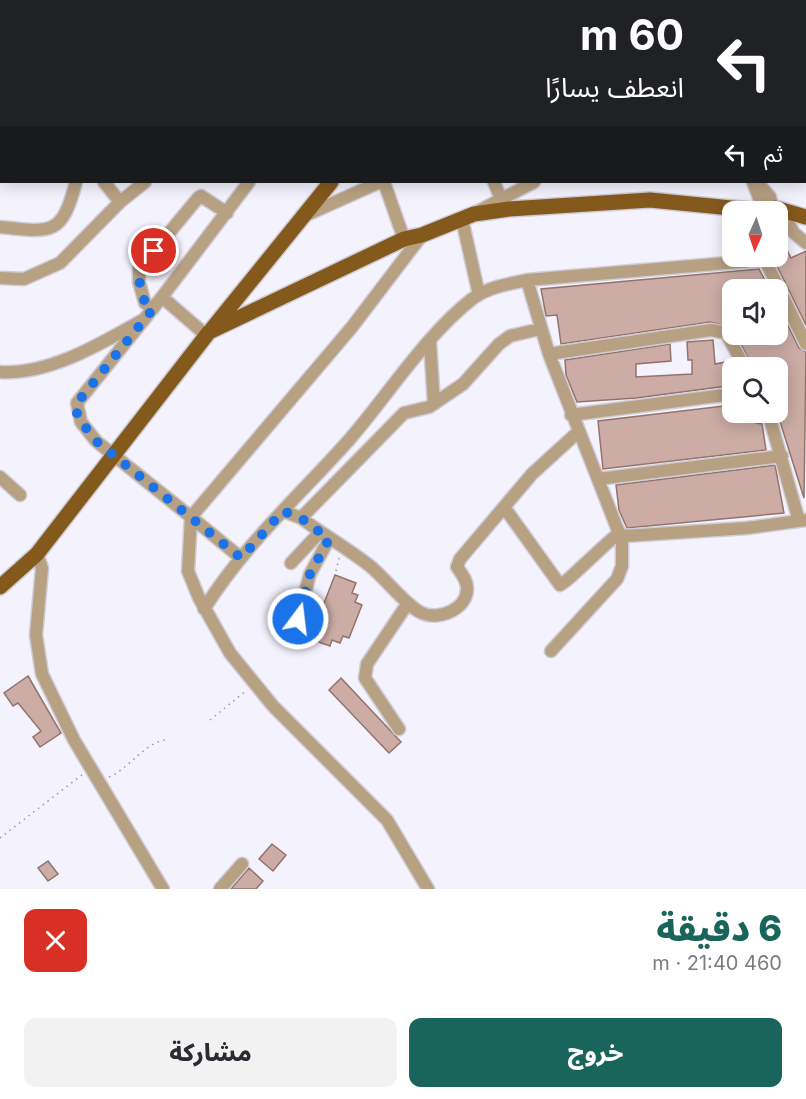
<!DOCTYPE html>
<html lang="ar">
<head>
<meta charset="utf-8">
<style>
	:root { --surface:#fff; --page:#f2f2f3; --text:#2b2b33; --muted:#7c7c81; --accent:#19645b }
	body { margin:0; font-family:Inter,"Noto Sans Arabic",sans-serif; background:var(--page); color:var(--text); direction:rtl; height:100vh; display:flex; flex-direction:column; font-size:22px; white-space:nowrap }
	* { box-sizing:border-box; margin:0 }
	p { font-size:20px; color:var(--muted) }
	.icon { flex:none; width:33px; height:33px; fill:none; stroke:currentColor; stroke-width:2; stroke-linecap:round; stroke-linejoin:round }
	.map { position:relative; height:889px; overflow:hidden; direction:ltr }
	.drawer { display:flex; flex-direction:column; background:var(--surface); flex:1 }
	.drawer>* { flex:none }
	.guide { position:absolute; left:0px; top:0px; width:807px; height:183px; box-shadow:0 3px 15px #0003; direction:rtl; background:#202124; color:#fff; overflow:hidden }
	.needle { width:39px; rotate:183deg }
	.controls { position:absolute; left:722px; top:201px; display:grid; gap:12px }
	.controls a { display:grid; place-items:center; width:66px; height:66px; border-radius:12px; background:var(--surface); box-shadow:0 3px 15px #0003; font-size:30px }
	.pin { position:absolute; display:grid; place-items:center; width:51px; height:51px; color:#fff; margin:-26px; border:3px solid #fff; border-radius:50%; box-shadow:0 2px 6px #0007 }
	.me { position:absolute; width:66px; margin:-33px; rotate:15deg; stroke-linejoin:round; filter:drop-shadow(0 0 4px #0008) }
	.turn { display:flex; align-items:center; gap:21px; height:126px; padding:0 24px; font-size:27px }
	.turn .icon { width:78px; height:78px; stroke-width:2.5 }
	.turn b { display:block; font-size:42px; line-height:51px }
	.then { display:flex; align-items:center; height:57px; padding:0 24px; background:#0003; gap:12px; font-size:22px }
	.round { display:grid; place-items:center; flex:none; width:63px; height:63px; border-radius:12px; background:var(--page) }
	.overview { display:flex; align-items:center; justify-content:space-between; height:102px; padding:0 24px }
	h1 { font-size:36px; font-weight:800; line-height:45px; color:var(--accent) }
	.action { display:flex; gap:12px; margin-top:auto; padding:12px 24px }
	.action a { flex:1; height:69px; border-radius:12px; background:var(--accent); color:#fff; font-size:24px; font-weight:800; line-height:69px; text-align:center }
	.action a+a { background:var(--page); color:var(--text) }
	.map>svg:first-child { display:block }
</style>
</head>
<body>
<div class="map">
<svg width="806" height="889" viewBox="0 0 806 889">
	<rect width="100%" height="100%" fill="#f4f2fd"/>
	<path fill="#ccaca4" stroke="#92746c" stroke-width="1.5" d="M783,242L791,258L806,251V325L772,256H777V245Z
		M759,269L770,290H732V328L710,322L561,344L557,315L546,316L541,289Z
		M777,303L799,348L806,352L804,498L777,412V368H753L736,334H777Z
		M713,340L715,364L726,362L727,386L636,398L577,402L566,375L565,360L670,344L671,361L636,364V377L692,374V360H688L687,342Z
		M732,405V412H754L756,423L762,424L766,450L603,469L598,421Z
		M775,465L784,513L627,528L619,510L616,485Z
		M335,575L356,583L352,593L358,595L355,602L362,605L349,638L343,636L340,643L332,640L330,646L310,639Z
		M28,676L61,733L40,747L33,737L41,731L18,703L13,706L4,693Z
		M341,678L401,742L389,753L329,690Z
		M272,844L286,855L273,871L259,859Z
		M48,861L58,874L48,881L38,868Z
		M249,868L263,881L256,889H231Z"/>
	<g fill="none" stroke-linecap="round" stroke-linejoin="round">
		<defs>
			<path id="minor" d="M4,0L5,2
				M92,0V2
				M195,0L197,2
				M292,0L293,2
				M622,0L623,2
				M120,2L121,0
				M0,108H2
				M0,165H2
				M104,182L120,202
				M384,182L404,239
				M494,182L501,199
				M753,182L763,208
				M757,182L770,197L772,206
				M477,212L534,182
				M302,217L380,182
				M462,219L479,295
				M788,222L794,233L806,243
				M0,227C53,233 62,235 76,182
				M763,256L806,344
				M0,278L24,279L60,263L120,202L145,182
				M527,280L549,354L619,533L625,536L747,528L806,520
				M162,297L249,182
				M153,309L145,303L139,282V269L198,198L201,196L227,213
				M207,336L162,297L77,403L81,422L96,441L191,517L188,571L199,598L230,653L273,706L387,820L428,889
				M430,342L434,404
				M549,354L711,330L726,333L745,368
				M0,372C49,375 100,344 141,321
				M768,412L799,521
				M571,415L732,394
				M0,477L20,495
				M598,479L782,456
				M504,507L560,585C565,584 608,541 619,533
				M283,511L301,518L404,413L429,407L463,384L499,344L510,336L540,329
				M301,518C324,535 348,549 370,566C385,578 407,607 422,613C438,621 468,609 467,588C467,580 461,573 457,567L460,559L532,474L578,432
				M37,554L42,568L36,635L42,674L74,740L163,889
				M241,558L191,517L352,327L422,235
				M291,563L320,532
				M204,609C244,545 300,495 349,440C389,394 424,337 472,299C488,287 508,284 527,280L763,260
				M298,619L310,574L329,539
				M551,651L617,579L622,566V535
				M399,729L365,678L367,664L408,603
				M220,889L242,864"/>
			<path id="major" d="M340,0L341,2
				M775,208L806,217
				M212,329L331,182
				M0,587L37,554L209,332L404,239L422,235L474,214L509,209L650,200L762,211"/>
		</defs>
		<use href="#minor" stroke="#ceccd6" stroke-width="15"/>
		<use href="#major" stroke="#ceccd6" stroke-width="18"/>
		<path stroke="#9a98a3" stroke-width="1.5" stroke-dasharray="1.5 4.5" stroke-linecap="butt" d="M336,571L339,558
			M210,720L247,690
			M109,777C130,768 143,744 165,740
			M0,838L83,774"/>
		<use href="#minor" stroke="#b8a083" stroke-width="12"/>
		<use href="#major" stroke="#84591c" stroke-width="15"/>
	</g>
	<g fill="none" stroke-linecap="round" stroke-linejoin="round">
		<path stroke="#1a73e8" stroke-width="10" stroke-dasharray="0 18" d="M154,251C136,273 137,277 145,303L153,309L77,403V416L96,441L241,558L283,511L301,518L329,539L310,574L298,619"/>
	</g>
</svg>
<div class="controls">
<a><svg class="needle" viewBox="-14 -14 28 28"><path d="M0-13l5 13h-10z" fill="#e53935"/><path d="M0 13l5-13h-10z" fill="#7c7c81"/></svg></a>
<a><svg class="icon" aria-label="sound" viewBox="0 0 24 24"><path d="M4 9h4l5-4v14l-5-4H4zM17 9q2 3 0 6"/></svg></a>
<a><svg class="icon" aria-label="search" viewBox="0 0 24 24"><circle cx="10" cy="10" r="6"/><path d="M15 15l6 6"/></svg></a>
</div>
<div class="pin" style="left:154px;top:251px;background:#d93025"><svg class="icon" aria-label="arrive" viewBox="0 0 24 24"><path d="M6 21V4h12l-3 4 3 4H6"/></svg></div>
<svg class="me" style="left:298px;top:619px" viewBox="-20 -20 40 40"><circle r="17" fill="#1a73e8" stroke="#fff" stroke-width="3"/><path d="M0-11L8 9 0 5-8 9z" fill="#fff"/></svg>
<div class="guide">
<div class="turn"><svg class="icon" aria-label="left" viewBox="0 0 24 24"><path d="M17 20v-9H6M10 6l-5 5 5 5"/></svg><div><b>60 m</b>انعطف يسارًا</div></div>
<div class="then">ثم<svg class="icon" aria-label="left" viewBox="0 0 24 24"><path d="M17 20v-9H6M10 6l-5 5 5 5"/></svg></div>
</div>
</div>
<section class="drawer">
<div class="overview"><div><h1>6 دقيقة</h1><p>460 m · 21:40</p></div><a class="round" style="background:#d93025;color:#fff"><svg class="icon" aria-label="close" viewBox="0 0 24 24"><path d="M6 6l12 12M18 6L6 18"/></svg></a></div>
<div class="action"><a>خروج</a><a>مشاركة</a></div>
</section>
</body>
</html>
